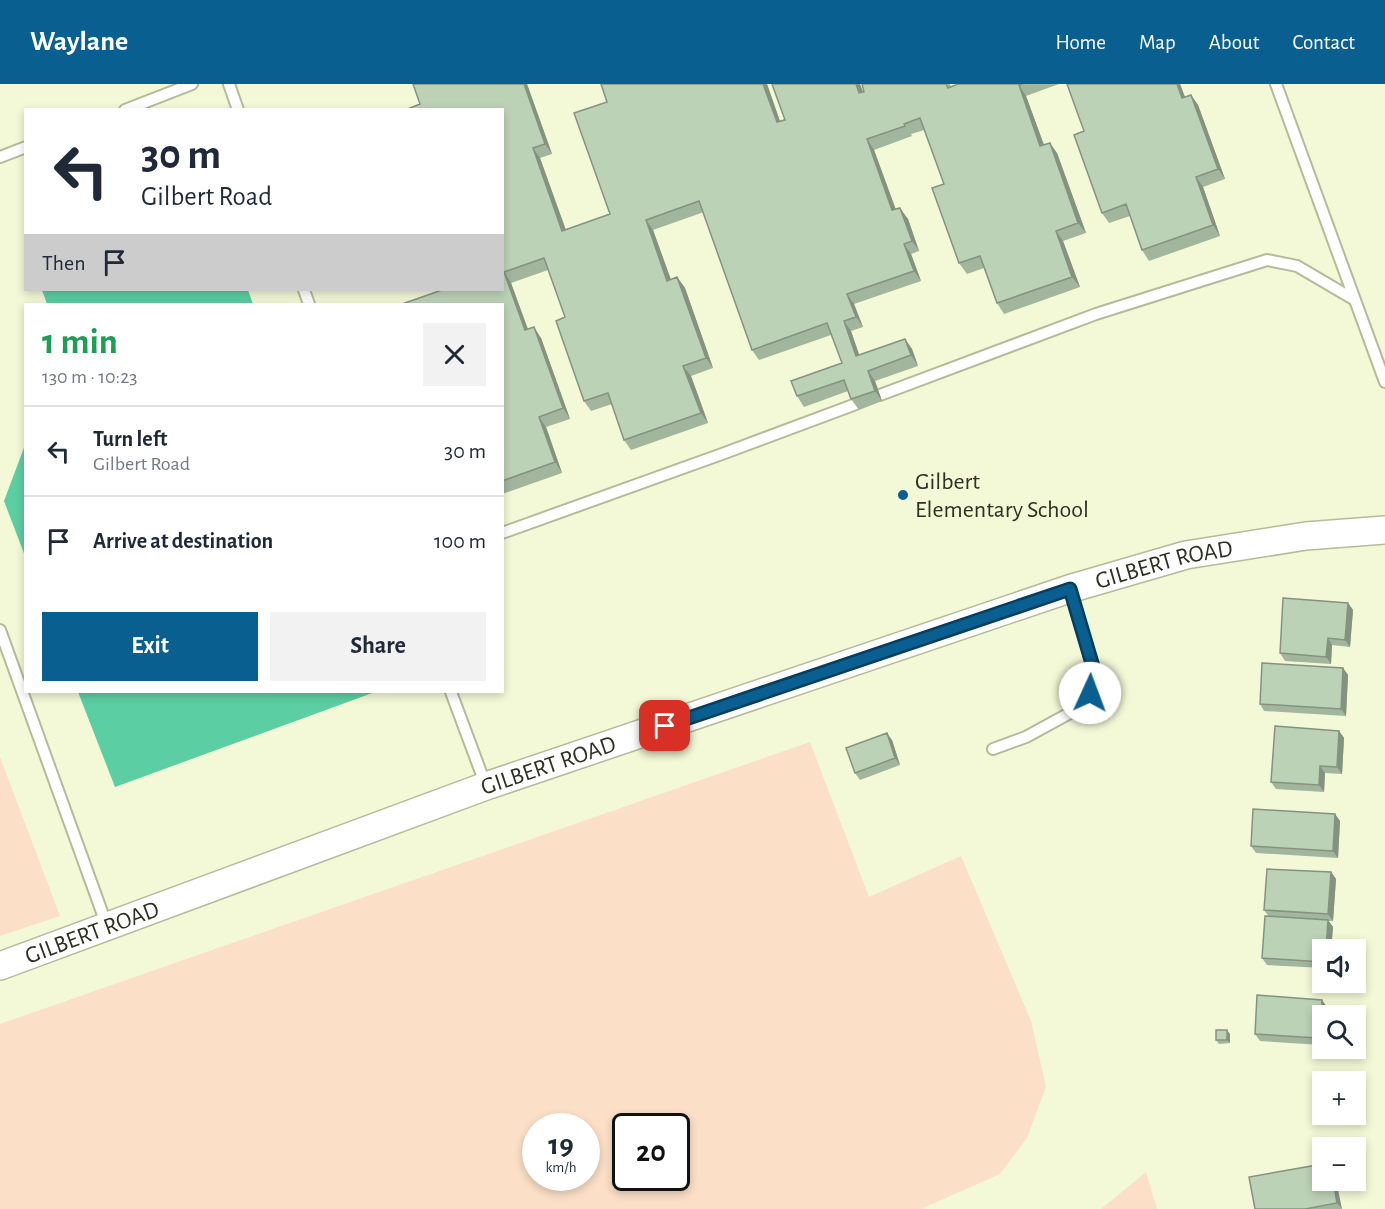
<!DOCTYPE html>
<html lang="en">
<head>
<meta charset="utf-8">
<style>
	:root { --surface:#fff; --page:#f2f2f3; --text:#1f2937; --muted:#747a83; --line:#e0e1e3; --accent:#085f90 }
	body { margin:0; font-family:"Alegreya Sans",sans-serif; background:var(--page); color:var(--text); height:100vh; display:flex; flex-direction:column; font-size:22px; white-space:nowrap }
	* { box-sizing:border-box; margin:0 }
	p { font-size:20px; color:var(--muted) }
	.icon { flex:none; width:33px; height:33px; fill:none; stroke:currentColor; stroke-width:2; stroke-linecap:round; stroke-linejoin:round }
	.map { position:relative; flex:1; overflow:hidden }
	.details { position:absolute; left:24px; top:219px; width:480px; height:390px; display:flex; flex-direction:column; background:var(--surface); border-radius:0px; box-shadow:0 3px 9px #0003 }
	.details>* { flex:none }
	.banner { position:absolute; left:24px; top:24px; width:480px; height:183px; border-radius:0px; box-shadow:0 3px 9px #0003; background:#fff; color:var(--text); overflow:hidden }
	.tools { position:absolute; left:1312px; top:855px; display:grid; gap:12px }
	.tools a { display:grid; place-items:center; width:54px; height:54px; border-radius:0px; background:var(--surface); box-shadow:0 3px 9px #0003; font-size:30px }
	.speed { position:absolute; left:522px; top:1029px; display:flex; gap:12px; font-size:30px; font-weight:700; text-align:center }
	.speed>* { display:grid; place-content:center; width:78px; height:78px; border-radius:50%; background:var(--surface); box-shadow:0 3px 9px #0003; line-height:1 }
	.speed small { font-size:15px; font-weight:400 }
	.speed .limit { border:3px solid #111; border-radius:9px; background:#fff; color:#111 }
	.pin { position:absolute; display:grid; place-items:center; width:51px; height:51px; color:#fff; margin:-26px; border-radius:12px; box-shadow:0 3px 9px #0006 }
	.me { position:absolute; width:66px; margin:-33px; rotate:2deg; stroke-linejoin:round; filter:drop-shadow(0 0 4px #0008) }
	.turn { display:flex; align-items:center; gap:21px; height:126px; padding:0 18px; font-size:27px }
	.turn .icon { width:78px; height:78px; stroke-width:2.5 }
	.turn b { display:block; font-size:42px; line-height:51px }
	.then { display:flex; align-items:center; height:57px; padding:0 18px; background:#0003; gap:12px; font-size:22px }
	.round { display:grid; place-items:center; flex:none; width:63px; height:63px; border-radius:0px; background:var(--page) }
	.overview { display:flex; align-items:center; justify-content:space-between; height:102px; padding:0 18px }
	h1 { font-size:36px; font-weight:600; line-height:45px; color:#1e9e55 }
	.primary-button { display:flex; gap:12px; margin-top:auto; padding:12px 18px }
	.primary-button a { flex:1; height:69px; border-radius:0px; background:var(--accent); color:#fff; font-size:24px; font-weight:600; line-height:69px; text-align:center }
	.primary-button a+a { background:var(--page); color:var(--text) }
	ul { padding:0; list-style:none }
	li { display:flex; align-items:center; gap:18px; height:90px; padding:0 18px; border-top:2px solid var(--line) }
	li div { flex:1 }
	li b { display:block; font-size:22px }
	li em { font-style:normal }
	header { display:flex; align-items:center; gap:36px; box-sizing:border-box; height:84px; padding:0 30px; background:var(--accent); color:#fff }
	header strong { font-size:28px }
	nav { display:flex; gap:33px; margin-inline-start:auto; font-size:21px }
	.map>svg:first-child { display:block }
</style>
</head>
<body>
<header>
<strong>Waylane</strong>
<nav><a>Home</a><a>Map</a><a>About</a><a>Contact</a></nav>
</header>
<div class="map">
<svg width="1385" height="1125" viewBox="0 0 1385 1125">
	<rect width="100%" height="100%" fill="#f3f8d7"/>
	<path fill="#fbdfc7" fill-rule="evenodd" d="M810,658L869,813L961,772L1031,937L1046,1003L1027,1054L1000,1090L921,1125H0V940ZM536,1042H586V1094H536ZM626,1042H676V1094H626Z
		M0,673L60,832L0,852Z
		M1146,1088L1157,1125H1101Z"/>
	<path fill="#5ccea3" d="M42,206H248L253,220H47Z
		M25,361V472L4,417Z
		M78,608H375L115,703Z"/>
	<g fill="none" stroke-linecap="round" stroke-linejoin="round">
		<defs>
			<path id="service" d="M229,0L238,26
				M1276,0L1385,298
				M125,26L192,0
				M0,73L26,63
				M304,206L309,220
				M880,311L1096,230L1267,176L1297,182L1355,216
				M502,449L722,370L856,320
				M0,546L107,842
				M451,608L486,702
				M993,665L1026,653L1079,624L1091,609L1094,586L1070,506"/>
			<g id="tertiary">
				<path id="s1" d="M0,882L486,702L1069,505L1186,471L1306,452L1385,446"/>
			</g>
		</defs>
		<use href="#service" stroke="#b5ba99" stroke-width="14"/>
		<use href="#tertiary" stroke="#b5ba99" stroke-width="30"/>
		<use href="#service" stroke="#fff" stroke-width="10"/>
		<use href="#tertiary" stroke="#fff" stroke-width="27"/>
	</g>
	<path fill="#a2b59d" d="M527,0L552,70L540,74L566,146L610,130L607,18L601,0H767L780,37L860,0L863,8H864L862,0H950L951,3L958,0H1059L1026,12L1044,61L1057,69L1086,149L1063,157L1080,203L1004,230L997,219L984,184L967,190L959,179L944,100L924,46L911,50L912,52L874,66L896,126L908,135L919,167L911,170L921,197L854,220L863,243L851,247L859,271L905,255L912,265L918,282L875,297L882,317L859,326L851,315L848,307L804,323L797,312L842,279L831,251L759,276L752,266L704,128L653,146L671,196L677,193L685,204L713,284L691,292L708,339L631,366L624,356L612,320L591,327L584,317L565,233L548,186L511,199L528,245L541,254L570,335L546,343L562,389L502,410V26Z
		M1067,0H1180L1185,13L1191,11L1198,21L1225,95L1203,103L1220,152L1149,177L1142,166L1130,132L1109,139L1102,129L1084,47Z
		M1348,519L1353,526L1350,563L1332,561L1331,580L1285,577L1280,569Z
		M1343,584L1348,591L1346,632L1264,627L1260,620Z
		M1339,647L1344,654L1342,690L1325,689L1324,708L1276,705L1271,698Z
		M892,656L900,681L860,696L855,689Z
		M1335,730L1340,737L1338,774L1256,769L1251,762Z
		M1331,788L1336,795L1333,837H1328L1333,843L1331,866H1323V884L1267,881L1262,874L1269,833L1264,826Z
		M1327,923V932H1323L1322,961L1260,957L1255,950Z
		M1230,950V959L1219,960L1216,956Z
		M1323,1080L1342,1125H1255Z"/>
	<path fill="#849380" d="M524,0H527L552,70L545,60Z
		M763,0H767L784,49L777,38Z
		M856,0H860L867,20L859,9Z
		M1177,0H1180L1189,24L1182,14Z
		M1019,1L1026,12L1048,72L1040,62Z
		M1191,11L1198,21L1225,95L1218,85Z
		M867,55L874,66L900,137L892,126Z
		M1050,59L1057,69L1086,149L1078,139Z
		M533,64L540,74L570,158L562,147Z
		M1196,93L1203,103L1220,152L1213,141Z
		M900,124L908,135L919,167L912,157Z
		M646,136L653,146L675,207L667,197Z
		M1056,147L1063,157L1080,203L1072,193Z
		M904,160L911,170L921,197L914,187Z
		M504,188L511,199L532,257L525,246Z
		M677,193L685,204L713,284L706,274Z
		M847,210L854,220L863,243L856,233Z
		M844,237L851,247L863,282L856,272Z
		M534,243L541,254L570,335L563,324Z
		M905,255L912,265L918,282L911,271Z
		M683,282L691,292L708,339L701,329Z
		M868,287L875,297L882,317L875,307Z
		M539,333L546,343L562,389L555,378Z
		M1348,519L1353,526L1350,563L1345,556Z
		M1328,554L1332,561L1331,580L1326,573Z
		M1343,584L1348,591L1346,632L1341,625Z
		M1339,647L1344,654L1342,690L1337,683Z
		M887,649L892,656L900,681L895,674Z
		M1320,682L1325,689L1324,708L1319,701Z
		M1335,730L1340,737L1338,774L1333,767Z
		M1331,788L1336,795L1333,837L1328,830Z
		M1328,836L1333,843L1331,866H1326Z
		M1322,916L1327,923V932H1323V942L1321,939Z
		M1318,939L1323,945L1322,961L1317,954Z
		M1227,946L1230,950V959L1227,956Z
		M1333,1096H1336L1342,1125L1337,1119Z"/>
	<path fill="#bcd2b7" stroke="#849380" stroke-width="1.5" d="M413,0H524L545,60L533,64L562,147L610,130L574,29L607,18L601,0H763L777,38L785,36L772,0H856L859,9L864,8L862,0H946L948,4L958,0H1022L1019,1L1040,62L1050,59L1078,139L1056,147L1072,193L997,219L980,172L959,179L932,104L944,100L920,34L904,40L905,42L867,55L892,126L900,124L912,157L904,160L914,187L847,210L856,233L844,237L856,272L905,255L911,271L868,287L875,307L851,315L844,296L797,312L791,297L842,279L827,239L752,266L699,117L646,136L667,197L677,193L706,274L683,282L701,329L624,356L608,309L584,317L556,237L565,233L544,174L504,188L525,246L534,243L563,324L539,333L555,378L502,397V220H402L442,206H441H502V26H405L420,20Z
		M1067,0H1177L1182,14L1191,11L1218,85L1196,93L1213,141L1142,166L1126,120L1102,129L1074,51L1084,47Z
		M1283,514L1348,519L1345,556L1328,554L1326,573L1280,569Z
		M1262,579L1343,584L1341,625L1260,620Z
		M1275,642L1339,647L1337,683L1320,682L1319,701L1271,698Z
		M887,649L895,674L855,689L846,664Z
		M1253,725L1335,730L1333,767L1251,762Z
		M1267,785L1331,788L1328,830L1264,826Z
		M1265,832L1328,836L1326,866H1323V878L1262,874Z
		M1257,911L1322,916L1321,939H1318L1317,954L1255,950Z
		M1216,946H1227V956H1216Z
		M1323,1080V1096H1333L1337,1119L1305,1125H1255L1249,1093Z"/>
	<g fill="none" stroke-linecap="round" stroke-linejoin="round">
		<defs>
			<path id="route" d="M665,642L1070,505L1094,586L1090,609"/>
		</defs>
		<use href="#route" stroke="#053e5e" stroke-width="15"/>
		<use href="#route" stroke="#085f90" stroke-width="10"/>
	</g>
	<circle fill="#085f90" stroke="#f3f8d7" stroke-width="2" cx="903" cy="411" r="6"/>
	<g text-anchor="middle" stroke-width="6" stroke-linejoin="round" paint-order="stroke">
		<g font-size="24" fill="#2e3023" stroke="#f3f8d7" text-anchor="start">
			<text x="915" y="405">Gilbert<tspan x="915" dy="28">Elementary School</tspan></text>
		</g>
		<g font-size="24" fill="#2e3023" stroke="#f3f8d7">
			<text dy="8" stroke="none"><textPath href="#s1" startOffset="1232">GILBERT ROAD</textPath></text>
			<text dy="8" stroke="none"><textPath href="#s1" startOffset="584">GILBERT ROAD</textPath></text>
			<text dy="8" stroke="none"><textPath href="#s1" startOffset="98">GILBERT ROAD</textPath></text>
		</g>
	</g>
</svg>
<div class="tools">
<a><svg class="icon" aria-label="sound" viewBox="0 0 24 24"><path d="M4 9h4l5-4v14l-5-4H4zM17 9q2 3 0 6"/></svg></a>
<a><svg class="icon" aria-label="search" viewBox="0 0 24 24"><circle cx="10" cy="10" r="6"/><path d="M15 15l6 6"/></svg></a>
<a>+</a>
<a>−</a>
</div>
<div class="speed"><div>19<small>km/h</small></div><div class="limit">20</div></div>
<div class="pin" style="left:665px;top:642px;background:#d93025"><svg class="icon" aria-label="arrive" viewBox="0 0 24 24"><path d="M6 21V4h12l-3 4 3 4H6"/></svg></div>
<svg class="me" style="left:1090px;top:609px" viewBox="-20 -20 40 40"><circle r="19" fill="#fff"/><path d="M0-13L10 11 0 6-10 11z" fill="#085f90"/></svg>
<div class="banner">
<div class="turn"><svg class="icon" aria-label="left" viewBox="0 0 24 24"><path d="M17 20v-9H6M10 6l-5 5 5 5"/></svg><div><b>30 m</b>Gilbert Road</div></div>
<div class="then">Then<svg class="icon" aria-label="arrive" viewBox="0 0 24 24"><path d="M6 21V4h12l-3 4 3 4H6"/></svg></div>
</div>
<section class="details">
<div class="overview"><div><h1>1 min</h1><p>130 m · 10:23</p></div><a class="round"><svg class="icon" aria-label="close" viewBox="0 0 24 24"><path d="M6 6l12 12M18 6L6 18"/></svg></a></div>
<ul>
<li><svg class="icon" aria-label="left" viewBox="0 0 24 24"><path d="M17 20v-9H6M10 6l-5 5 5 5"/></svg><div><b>Turn left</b><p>Gilbert Road</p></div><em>30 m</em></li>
<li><svg class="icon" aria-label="arrive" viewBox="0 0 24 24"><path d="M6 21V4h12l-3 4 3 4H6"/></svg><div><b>Arrive at destination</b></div><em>100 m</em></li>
</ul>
<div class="primary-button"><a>Exit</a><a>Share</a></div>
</section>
</div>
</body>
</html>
